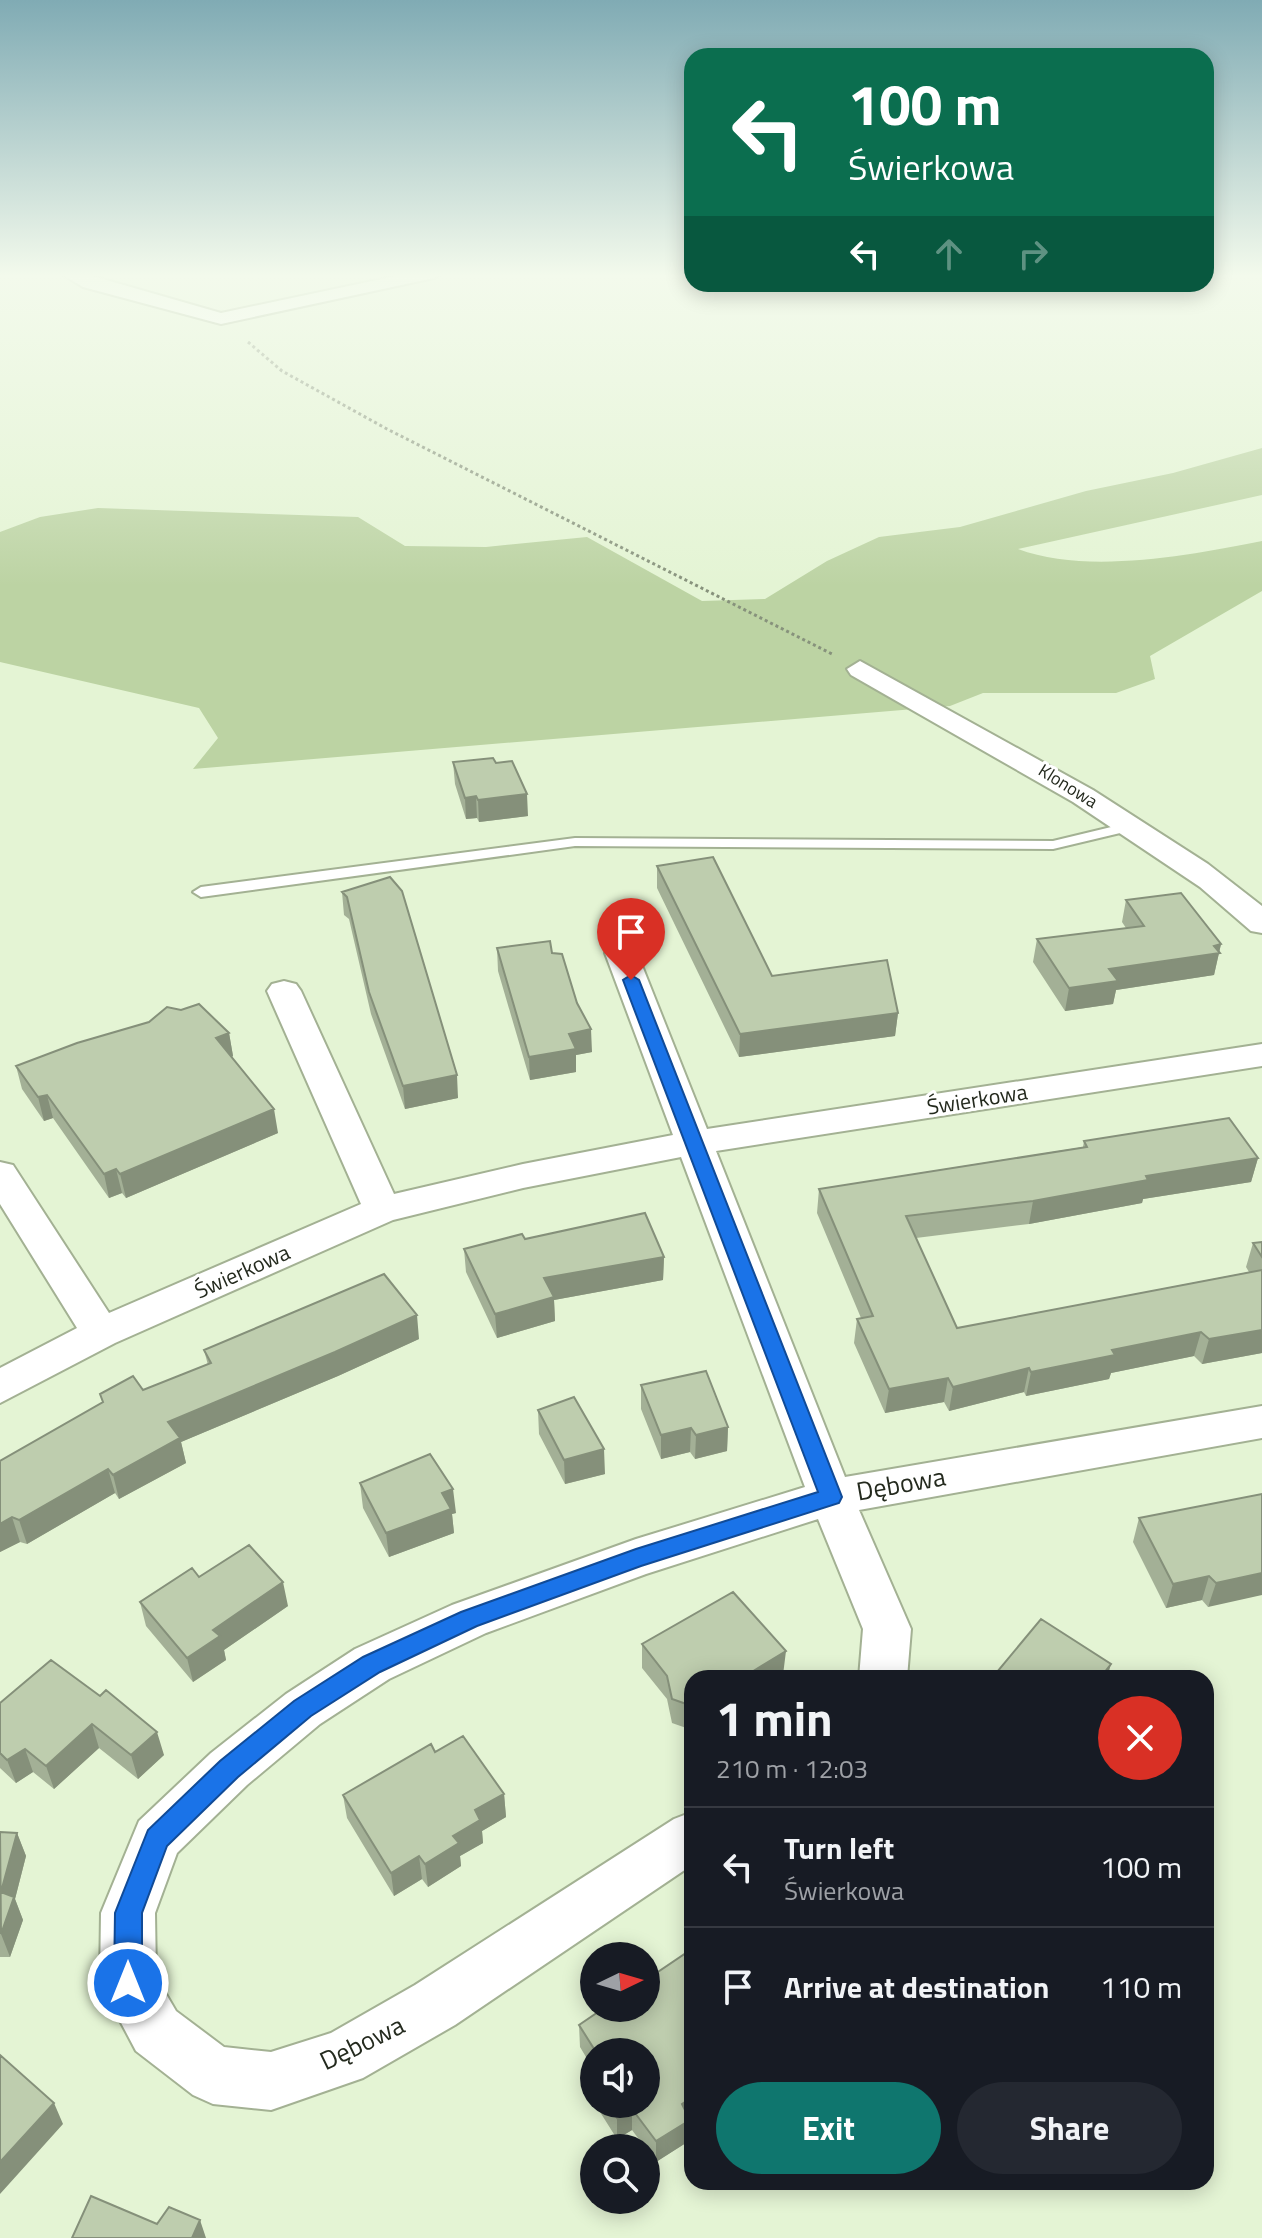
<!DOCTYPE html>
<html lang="en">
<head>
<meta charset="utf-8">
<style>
	:root { --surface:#171b24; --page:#242831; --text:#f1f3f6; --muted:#9ea1a6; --line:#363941; --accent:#0f766e }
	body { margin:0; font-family:"Titillium Web",sans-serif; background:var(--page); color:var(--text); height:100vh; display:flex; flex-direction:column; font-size:30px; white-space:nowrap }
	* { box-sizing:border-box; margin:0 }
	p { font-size:26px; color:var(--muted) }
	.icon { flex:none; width:44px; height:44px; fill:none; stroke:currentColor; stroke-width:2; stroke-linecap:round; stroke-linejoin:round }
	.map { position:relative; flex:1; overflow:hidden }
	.panel { position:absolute; left:684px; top:1670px; width:530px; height:520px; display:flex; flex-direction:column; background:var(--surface); border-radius:24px; box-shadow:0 4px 20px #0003 }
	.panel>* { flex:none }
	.guide { position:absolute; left:684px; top:48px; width:530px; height:244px; border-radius:24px; box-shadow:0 4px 20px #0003; background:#0b6e4f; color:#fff; overflow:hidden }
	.needle { width:52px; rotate:85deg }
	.tools { position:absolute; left:580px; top:1942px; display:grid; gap:16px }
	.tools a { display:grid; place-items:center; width:80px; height:80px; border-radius:50%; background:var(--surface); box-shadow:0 4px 20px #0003; font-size:40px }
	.pin { position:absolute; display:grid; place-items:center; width:68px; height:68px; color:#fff; margin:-82px -34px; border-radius:50% 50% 50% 0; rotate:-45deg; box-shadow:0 0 8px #0007 }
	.pin .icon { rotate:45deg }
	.me { position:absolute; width:88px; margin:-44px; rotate:0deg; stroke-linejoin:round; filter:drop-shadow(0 0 6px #0008) }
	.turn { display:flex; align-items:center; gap:28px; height:168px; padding:0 32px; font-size:36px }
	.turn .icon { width:104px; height:104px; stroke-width:2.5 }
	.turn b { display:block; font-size:56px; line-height:68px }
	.lanes { display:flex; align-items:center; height:76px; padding:0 32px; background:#0003; justify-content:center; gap:40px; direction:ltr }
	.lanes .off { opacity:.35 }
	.round { display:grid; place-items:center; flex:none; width:84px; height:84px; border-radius:42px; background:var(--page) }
	.overview { display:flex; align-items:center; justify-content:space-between; height:136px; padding:0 32px }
	h1 { font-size:48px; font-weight:700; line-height:60px }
	.action { display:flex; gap:16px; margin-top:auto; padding:16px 32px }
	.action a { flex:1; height:92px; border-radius:48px; background:var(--accent); color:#fff; font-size:32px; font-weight:700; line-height:92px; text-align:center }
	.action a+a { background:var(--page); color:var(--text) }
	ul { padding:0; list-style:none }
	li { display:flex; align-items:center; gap:24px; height:120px; padding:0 32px; border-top:2px solid var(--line) }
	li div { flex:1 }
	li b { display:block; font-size:30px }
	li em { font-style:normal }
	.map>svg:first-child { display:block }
</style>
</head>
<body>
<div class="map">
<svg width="1262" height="2238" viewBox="0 0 1262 2238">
	<rect width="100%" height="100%" fill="#e4f4d4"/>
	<path fill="#bcd3a3" d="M1262,448V495L1018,549C1087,575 1191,555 1262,541V591L1150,656L1155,679L1116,693H983L950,706L193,769L218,738L199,708L0,662V532L40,517L98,508L358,517L405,546L486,547L587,537L702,601L765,599L827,561L879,537L960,527L1086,491L1173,473Z"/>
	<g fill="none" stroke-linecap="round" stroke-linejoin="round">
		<defs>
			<path id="service" d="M1132,822L1139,826L1137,829L1053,849L575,846L201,897L193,892L201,887L575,838L1053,841Z"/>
			<path id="minor" d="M60,273H82L221,313L410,273H443L434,278L221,324L83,287Z
				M860,661L1093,790L1208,864L1262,906V933L1251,931L1200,887L1073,802L851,675L847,669Z
				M621,943L632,946L637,953L707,1129L1262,1044V1066L716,1151L845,1477L1262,1406V1438L859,1510L911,1629L907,1678H859L863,1629L818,1519L646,1574L486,1633L389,1679L320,1724L247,1785L177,1853L155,1913L156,1977L176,2011L224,2047L271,2052L331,2033L415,1985L674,1819L692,1812V1865L455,2025L363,2078L271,2110L213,2104L193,2095L136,2051L100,1983L101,1913L139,1821L211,1753L286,1694L355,1649L452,1605L636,1539L805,1487L681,1157L523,1188L393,1220L115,1343L0,1403V1368L77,1328L0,1204V1162L13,1165L109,1313L361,1204L267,991L272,984L284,981L296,984L301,991L394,1194L523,1164L673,1135L605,953L610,946Z"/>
		</defs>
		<use href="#service" stroke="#a3b193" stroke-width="4"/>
		<use href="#minor" stroke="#a3b193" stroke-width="4"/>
		<path stroke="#87927c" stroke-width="3" stroke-dasharray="3 3" stroke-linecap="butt" d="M248,342L282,371L387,429L834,655"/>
		<use href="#service" fill="#fff" fill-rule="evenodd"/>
		<use href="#minor" fill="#fff" fill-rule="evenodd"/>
	</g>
	<path fill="#a3b096" d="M453,762L496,763L528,816L479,822L477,818L466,819L455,784Z
		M657,866L772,976L898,1013L895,1036L739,1057L657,888Z
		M390,877L458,1098L405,1109L371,1014L349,919L344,915L342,892Z
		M1126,900L1221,944L1214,975L1116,990L1113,1004L1065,1011L1033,962L1037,939L1126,928L1122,922Z
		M497,948L552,953L592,1052L576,1055V1072L530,1080L498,971Z
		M229,1033L233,1056L232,1057L278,1133L126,1198L122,1193L109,1198L53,1118L44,1121L22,1089L16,1066Z
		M1084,1141L1258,1158L1251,1182L1143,1199L1142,1203L1029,1224L916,1238L957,1328L1249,1272L1246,1267L1253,1243L1262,1242V1353L1202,1364L1194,1356L1111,1373L1109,1379L1026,1396L1024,1392L949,1411L944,1402L885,1413L854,1343L857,1319L861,1318L817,1213L819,1189L1083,1147Z
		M525,1239L664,1257L663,1280L554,1300L555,1321L497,1338L466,1272L464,1249Z
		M419,1339L338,1376L181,1442L186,1463L119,1499L115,1493L27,1544L20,1542L0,1552V1461L143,1390L208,1365L204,1350Z
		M641,1385L728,1427L727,1451L695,1459L690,1452L661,1459L641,1409Z
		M538,1410L605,1474L565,1484L539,1434Z
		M360,1483L456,1513L452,1514L454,1533L389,1557L363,1508Z
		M1262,1494L1208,1607L1202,1600L1166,1608L1133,1542L1139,1518Z
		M199,1577L288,1606L224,1650L226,1660L193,1682L146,1626L140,1602Z
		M642,1644L783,1675L692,1678V1730L672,1723L667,1699L642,1668Z
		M100,1696L164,1755L138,1779L99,1748L54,1789L33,1772L16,1783L0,1768V1703Z
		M435,1752L504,1794L506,1817L482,1831L483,1843L460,1856L461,1866L428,1887L422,1879L394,1896L347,1818L343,1795Z
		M0,1832L17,1833L26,1856L15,1899L23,1920L10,1957H0Z
		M692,1949V2118L689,2119V2141L656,2162L632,2130L617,2139L595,2104H646V2052H594V2103L588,2093L587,2071L592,2067L580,2047L579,2025Z"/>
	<path fill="#85907a" d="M527,794L528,816L479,822L478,800Z
		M476,796L477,818L466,819L465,798Z
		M1221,944L1214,975L1116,990L1113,1004L1065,1011L1069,988L1109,969Z
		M898,1013L895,1036L739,1057L740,1034Z
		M591,1029L592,1052L576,1055V1072L530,1080L529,1057L569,1034Z
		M229,1033L233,1056L220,1061L216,1038Z
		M457,1075L458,1098L405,1109L403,1086Z
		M47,1095L53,1118L44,1121L38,1097Z
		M274,1109L278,1133L126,1198L120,1174Z
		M1258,1158L1251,1182L1143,1199L1142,1203L1029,1224L1033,1201L1146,1176Z
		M116,1169L122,1193L109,1198L104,1174Z
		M664,1257L663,1280L554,1300L555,1321L497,1338L495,1314L544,1278Z
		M417,1315L419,1339L338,1376L181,1442L186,1463L119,1499L113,1475L168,1422Z
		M1262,1330V1353L1202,1364L1209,1339Z
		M1201,1332L1194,1356L1111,1373L1109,1379L1026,1396L1031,1372L1112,1350Z
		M1029,1368L1024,1392L949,1411L953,1387Z
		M948,1378L944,1402L885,1413L889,1389Z
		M728,1427L727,1451L695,1459L696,1435Z
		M691,1428L690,1452L661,1459V1435Z
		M604,1449L605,1474L565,1484L564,1460Z
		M108,1469L115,1493L27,1544L19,1520Z
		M453,1489L456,1513L452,1514L454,1533L389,1557L386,1533L442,1493Z
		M12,1517L20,1542L0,1552V1524Z
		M1262,1573V1595L1208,1607L1216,1583Z
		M1209,1576L1202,1600L1166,1608L1173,1584Z
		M283,1582L288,1606L224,1650L226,1660L193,1682L187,1658L213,1630Z
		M786,1651L783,1675L779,1678H742Z
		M1111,1664L1107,1678H1100Z
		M92,1724L99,1748L54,1789L46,1766Z
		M157,1732L164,1755L138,1779L131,1755Z
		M25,1749L33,1772L16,1783L7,1760Z
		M504,1794L506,1817L482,1831L483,1843L460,1856L461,1866L428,1887L425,1864L453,1836L475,1810Z
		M17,1833L26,1856L15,1899L23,1920L10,1957L1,1934V1892Z
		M419,1856L422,1879L394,1896L391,1873Z
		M692,2097V2118L681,2125L682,2104Z
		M54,2103L63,2124L0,2194V2162Z
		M632,2109V2130L617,2139V2118Z
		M690,2120L689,2141L656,2162V2141Z
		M200,2220L206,2238H192Z"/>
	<path fill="#becdae" stroke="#85907a" stroke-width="2" d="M493,758L496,763L512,761L527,794L478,800L476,796L465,798L453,762Z
		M713,857L772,976L887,960L898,1013L740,1034L657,866Z
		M390,877L402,891L457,1075L403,1086L369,992L347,897L342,892Z
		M1181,893L1221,944L1214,946L1220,953L1109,969L1118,981L1069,988L1037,939L1144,926L1126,900Z
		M550,941L552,953L562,954L577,1003L591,1029L569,1034L576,1049L529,1057L497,948Z
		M199,1004L229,1033L216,1038L274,1109L120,1174L116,1169L104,1174L47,1095L38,1097L16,1066L77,1043L149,1022L167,1007L181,1010Z
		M1229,1118L1258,1158L1146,1176L1148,1180L1033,1201L906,1216L957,1328L1262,1270V1330L1209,1339L1201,1332L1112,1350L1115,1355L1031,1372L1029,1368L953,1387L948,1378L889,1389L857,1319L873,1316L819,1189L1087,1147L1084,1141Z
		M645,1213L664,1257L544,1278L554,1297L495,1314L464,1249L522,1234L525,1239Z
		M1262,1242V1257L1253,1243Z
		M384,1274L417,1315L335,1352L168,1422L180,1438L113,1475L108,1469L19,1520L12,1517L0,1524V1461L103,1402L100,1394L133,1376L143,1390L211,1363L204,1350Z
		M706,1371L728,1427L696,1435L691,1428L661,1435L641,1385Z
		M574,1397L604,1449L564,1460L538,1410Z
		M430,1454L453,1489L442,1493L451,1509L386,1533L360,1483Z
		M1262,1494V1573L1216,1583L1209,1576L1173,1584L1139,1518Z
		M249,1545L283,1582L213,1630L220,1636L187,1658L140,1602L192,1568L199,1577Z
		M733,1592L786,1651L742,1678H692V1706L672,1699L667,1676L642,1644Z
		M1041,1619L1111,1664L1100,1678H992Z
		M51,1660L100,1696L106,1690L157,1732L131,1755L92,1724L46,1766L25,1749L7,1760L0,1753V1703Z
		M463,1736L504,1794L475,1810L480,1820L453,1836L459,1843L425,1864L419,1856L391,1873L343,1795L431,1744L435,1752Z
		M0,1832L17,1833L1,1892L14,1897L1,1934Z
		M692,1949V2097L682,2104L690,2120L656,2141L632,2109L617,2118L608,2104H646V2052H596L579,2025L604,2008H646V1980Z
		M0,2055L54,2103L0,2162Z
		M594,2065V2082L587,2071Z
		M91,2196L157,2224L169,2207L200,2220L192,2238H72Z"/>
	<linearGradient id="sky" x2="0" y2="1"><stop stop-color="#80abb4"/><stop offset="0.47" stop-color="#f3faec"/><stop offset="1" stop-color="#f3faec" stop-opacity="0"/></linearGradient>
	<rect width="1262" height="586" fill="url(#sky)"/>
	<path fill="#1a73e8" stroke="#114b97" stroke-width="2" d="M631,975L639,980L842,1497L839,1503L641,1566L477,1626L380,1672L311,1716L238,1777L167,1846L142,1913V1983L138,1992L128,1996L119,1992L114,1983L115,1913L148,1830L220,1761L294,1701L363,1657L461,1612L636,1549L818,1492L623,980Z"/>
	<g text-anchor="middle" stroke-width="6" stroke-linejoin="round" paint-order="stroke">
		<g font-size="18" fill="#242a1e" stroke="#fff">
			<text transform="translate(1068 786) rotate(32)" y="6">Klonowa</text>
		</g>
		<g font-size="22" fill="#242a1e" stroke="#fff">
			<text transform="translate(977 1099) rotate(-9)" y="8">Świerkowa</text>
			<text transform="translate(242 1271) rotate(-24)" y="8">Świerkowa</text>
		</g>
		<g font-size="26" fill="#242a1e" stroke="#fff">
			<text transform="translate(901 1484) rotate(-10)" y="9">Dębowa</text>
			<text transform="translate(362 2043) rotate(-26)" y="9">Dębowa</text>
		</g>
	</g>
</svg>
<div class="tools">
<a><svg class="needle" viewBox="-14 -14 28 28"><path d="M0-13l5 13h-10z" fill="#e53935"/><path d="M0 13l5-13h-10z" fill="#9ea1a6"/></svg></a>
<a><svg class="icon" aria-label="sound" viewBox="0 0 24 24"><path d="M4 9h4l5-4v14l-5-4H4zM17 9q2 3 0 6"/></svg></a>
<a><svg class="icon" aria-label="search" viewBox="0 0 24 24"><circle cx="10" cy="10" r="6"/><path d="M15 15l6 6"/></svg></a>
</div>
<div class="pin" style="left:631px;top:980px;background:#d93025"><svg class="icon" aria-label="arrive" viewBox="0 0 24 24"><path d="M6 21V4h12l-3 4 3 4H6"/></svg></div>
<svg class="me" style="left:128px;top:1983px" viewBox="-20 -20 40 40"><circle r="17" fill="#1a73e8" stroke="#fff" stroke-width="3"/><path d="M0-11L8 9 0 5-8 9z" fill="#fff"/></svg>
<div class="guide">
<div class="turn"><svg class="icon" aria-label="left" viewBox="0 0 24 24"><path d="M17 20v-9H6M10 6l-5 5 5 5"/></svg><div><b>100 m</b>Świerkowa</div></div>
<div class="lanes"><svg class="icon" aria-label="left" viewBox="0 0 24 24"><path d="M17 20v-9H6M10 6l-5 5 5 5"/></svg><svg class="icon off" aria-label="ahead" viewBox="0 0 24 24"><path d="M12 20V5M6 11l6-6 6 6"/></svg><svg class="icon off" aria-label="right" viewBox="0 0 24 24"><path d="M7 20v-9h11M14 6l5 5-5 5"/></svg></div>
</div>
<section class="panel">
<div class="overview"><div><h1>1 min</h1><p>210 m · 12:03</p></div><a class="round" style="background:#d93025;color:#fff"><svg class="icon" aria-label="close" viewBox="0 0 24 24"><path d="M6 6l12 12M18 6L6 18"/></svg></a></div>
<ul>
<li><svg class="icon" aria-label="left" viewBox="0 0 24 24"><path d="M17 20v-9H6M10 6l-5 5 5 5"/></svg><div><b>Turn left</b><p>Świerkowa</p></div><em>100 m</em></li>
<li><svg class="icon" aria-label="arrive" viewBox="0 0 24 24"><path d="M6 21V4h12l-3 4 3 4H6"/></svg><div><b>Arrive at destination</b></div><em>110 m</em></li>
</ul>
<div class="action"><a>Exit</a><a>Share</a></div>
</section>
</div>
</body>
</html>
